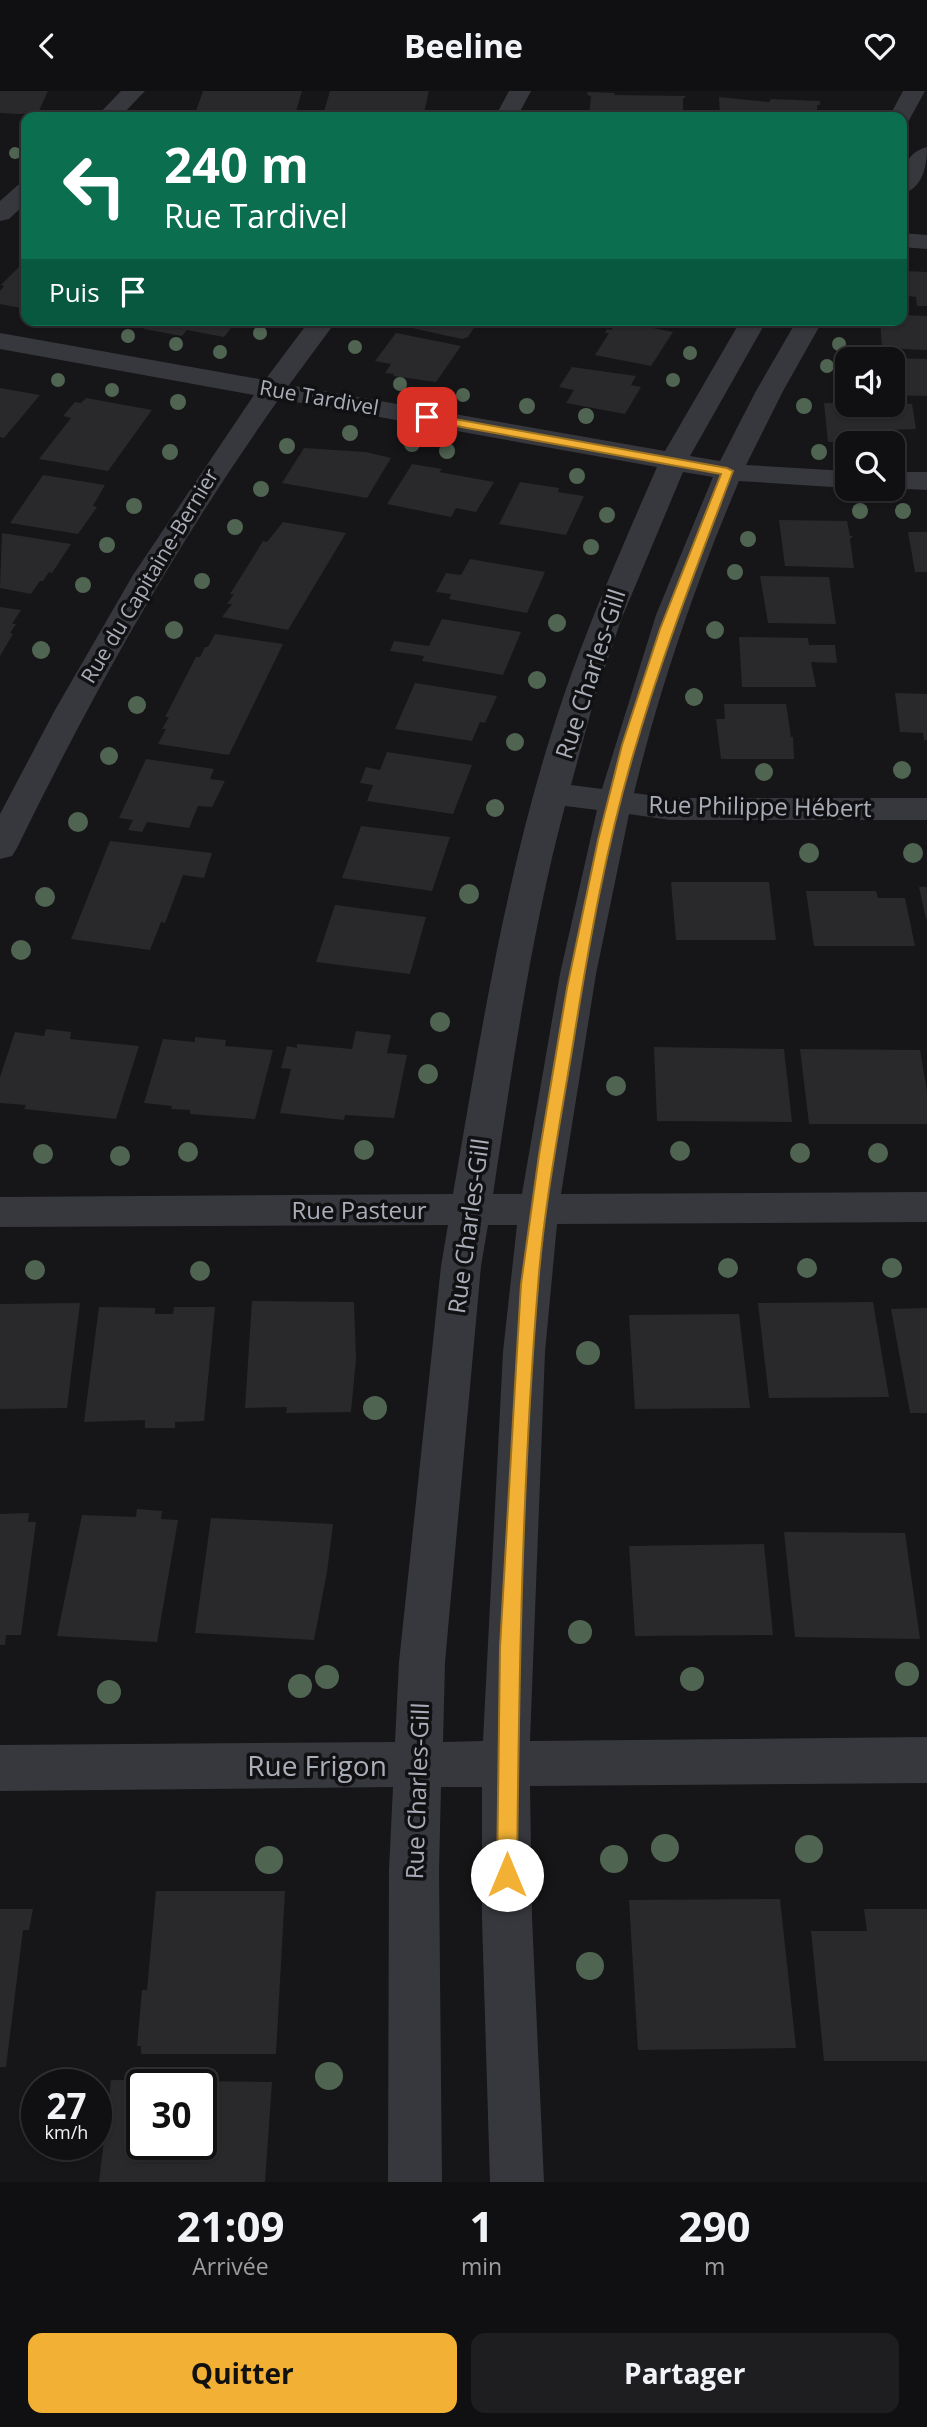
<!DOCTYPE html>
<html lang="fr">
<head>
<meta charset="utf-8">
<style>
	:root { --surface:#101012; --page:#1e1e20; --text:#f1f3f6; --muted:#9c9d9f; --line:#303032; --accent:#f2b134 }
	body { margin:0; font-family:"Open Sans",sans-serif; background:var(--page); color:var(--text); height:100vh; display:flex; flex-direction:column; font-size:26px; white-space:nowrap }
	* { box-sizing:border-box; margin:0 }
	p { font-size:23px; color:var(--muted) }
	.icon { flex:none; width:38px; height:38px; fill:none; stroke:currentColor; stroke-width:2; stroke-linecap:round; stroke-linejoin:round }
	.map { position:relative; height:2091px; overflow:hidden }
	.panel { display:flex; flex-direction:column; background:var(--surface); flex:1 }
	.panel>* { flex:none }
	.guide { position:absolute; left:21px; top:21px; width:886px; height:214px; border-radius:14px; box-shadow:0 2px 5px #0004,0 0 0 2px var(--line); background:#0b6e4f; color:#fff; overflow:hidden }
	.fabs { position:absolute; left:835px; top:256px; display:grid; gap:14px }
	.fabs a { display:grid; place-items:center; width:70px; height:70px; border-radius:14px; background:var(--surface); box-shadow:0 2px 5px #0004,0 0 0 2px var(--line); font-size:35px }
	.speed { position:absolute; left:21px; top:1978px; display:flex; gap:14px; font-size:35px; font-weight:700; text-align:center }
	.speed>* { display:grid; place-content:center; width:91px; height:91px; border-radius:50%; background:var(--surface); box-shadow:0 2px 5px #0004,0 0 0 2px var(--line); line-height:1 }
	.speed small { font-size:18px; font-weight:400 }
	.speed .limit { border:4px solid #111; border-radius:10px; background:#fff; color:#111 }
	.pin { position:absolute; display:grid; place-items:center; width:60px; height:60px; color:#fff; margin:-30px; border-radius:14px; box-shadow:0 4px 10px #0006 }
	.me { position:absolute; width:77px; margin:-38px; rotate:0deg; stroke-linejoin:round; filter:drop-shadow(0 0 5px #0008) }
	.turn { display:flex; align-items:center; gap:24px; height:147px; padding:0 28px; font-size:32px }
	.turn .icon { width:91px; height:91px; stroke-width:2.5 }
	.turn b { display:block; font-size:49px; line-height:60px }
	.then { display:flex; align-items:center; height:66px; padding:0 28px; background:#0003; gap:14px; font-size:26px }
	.eta { display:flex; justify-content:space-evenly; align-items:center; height:119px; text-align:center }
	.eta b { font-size:42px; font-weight:700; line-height:49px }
	.button { display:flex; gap:14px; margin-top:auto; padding:14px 28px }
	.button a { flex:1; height:80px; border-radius:14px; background:var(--accent); color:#111; font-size:28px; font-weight:700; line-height:80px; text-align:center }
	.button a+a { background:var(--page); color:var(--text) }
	header { display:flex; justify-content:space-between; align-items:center; height:91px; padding:0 28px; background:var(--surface); font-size:32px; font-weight:700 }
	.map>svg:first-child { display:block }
</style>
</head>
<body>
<header><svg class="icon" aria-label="back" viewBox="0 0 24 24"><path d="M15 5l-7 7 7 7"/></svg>Beeline<svg class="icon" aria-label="heart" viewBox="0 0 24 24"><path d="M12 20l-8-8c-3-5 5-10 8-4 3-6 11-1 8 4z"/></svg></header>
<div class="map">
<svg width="927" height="2091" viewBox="0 0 927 2091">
	<rect width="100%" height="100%" fill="#161618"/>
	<path fill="#29292c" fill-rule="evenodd" d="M0,0H48L38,22L19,23L0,22Z
		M203,0H302L295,24L265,23L266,20L242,21L243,19L196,20Z
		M330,0H429L423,26L323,24Z
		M588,1L615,2L614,4L686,5L683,8V26H589L591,5L587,4Z
		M719,6L769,11L771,8L820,10V14H817L818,26H720Z
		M26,169V218L0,213V200L4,195L1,194Z
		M906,180L927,181V215H917L916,206L908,205Z
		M901,224L927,225V259L882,257L880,229H901Z
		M151,229H237L224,246L187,239L182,245L144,238Z
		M406,229H479L468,246L462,248L403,235Z
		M618,230L673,241L651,275L595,264L609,242H605L607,238L611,239Z
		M396,242L461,255L436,291L393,285L394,283L385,282L391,273L375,270Z
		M892,267L927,268V305L892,304Z
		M572,276L636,285L631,294L641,296L625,323L566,312L574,299L559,296Z
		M0,297L40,304L4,347L0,346Z
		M86,307L152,319L108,380L39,368L71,327L63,325L75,311L81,312Z
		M824,312L912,313L916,338L889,339L891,352L828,351Z
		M304,357L366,361L391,367L367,407L282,392Z
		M412,373L442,378L439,381L494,391L476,421L456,417L451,426L387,413Z
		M43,384L105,394L93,415L97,416L78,443L10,432Z
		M520,391L559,397L558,401L584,405L566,444L499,433Z
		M779,429L847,430L850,445H853L850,448L854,477L785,475Z
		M283,431L346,442L288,539L222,526L232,513H227L234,503H230L247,476L263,450L267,451Z
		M908,441H927V481H915Z
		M2,442L71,453L52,482L49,481L43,490H40L31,503L0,497Z
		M470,468L545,481L527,522L449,508L451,503L436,501L446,482L461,484Z
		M760,485L829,486L836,533L768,532Z
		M0,516L21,519L12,533H16L10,542L13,543L0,565Z
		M442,528L521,541L503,584L422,570L424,565L390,560L394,550L429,555Z
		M215,543L283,553L229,664L158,653L166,638H162L169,626H165L196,566H200L205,556H208Z
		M739,546L808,547L809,554H835L837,572L811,571L816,596H742Z
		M415,592L497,605L485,632L480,631L472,650L395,638Z
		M895,602L927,603V649H924L923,642L900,641Z
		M724,613H786L791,646H793L794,668H721L716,628H725Z
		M387,661L472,674L453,723L367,710L373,694L360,692L366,676L380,679Z
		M146,668L214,678L210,688L225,690L212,716L198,715L189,737L147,731L142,741L128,739L133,729L119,727Z
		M361,735L450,746L432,800L342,787Z
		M110,750L212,762L204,787L183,784L165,832L161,831L150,859L71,848Z
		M671,791H769L776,849H676Z
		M919,796H927V828H926Z
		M806,800H876L878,807H905L915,855H814Z
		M335,814L426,826L410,883L316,871Z
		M46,938L71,941L70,948L139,955L116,1028L24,1018L26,1014L0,1012V986L15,941L44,945Z
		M356,940L391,944L387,962L407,964L394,1027L345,1024L344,1029L280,1022L291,978L281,977L287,955L297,957V953L352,958Z
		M195,946L226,949L225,955L273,959L255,1028L190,1023V1019L171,1018L172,1015L144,1012L163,948L195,951Z
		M654,956L784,958L792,1031L657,1030Z
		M800,958L920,959L927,1000V1033H809Z
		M252,1210L354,1211L356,1268L351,1321L286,1322L287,1316L245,1317Z
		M873,1211L889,1306L769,1307L758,1212Z
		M80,1212L67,1317L0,1318V1213Z
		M99,1216L155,1217V1223H173L174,1216H215L204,1330L175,1331V1337H145V1329L84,1331Z
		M927,1217V1322H910L891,1218Z
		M739,1223L750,1317L635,1318L629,1224Z
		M137,1418L162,1420L161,1428L178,1429L157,1551L57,1545L82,1424L136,1426Z
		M29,1422L28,1431H36L21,1544H6L5,1554H0V1423Z
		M211,1427L333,1433L327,1481L314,1549L195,1542Z
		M784,1441L905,1442L920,1548L795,1546Z
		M764,1453L773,1544L635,1545L629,1455Z
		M156,1800H285L276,1963H141V1955H137L142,1899H147Z
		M780,1808L796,1957L638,1959L629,1809Z
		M0,1818H33L29,1839H23L6,1976H0Z
		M864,1818H927V1970H824L811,1840H867Z
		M111,1989L272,1991L265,2091H99ZM142,1993H201V2053H142Z"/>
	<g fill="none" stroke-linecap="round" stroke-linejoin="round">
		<path fill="#37383d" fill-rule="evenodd" d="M121,0H145L120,26H96Z
			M509,0H531L517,26H495Z
			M903,0H925L908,31L901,33V26H889Z
			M927,56C927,75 923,98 901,103C901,83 904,62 927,56Z
			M26,92V112L9,128L0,130V110L18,94Z
			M901,142L927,144V158L901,156Z
			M310,229H337L289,294L665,360L741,229H767L690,365L720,370L756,300L797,229H823L783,300L746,374L847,380L848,397L739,390C696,491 660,595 634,702L670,707H927V729H670L629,723L596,883L561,1103L927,1101V1131L557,1133L545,1261L530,1650L927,1646V1692L530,1695L532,1827L544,2091H490L482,1827V1696H441L439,1779L442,2091H388L389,1779L393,1696L0,1700V1654L395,1651L399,1571L441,1175L448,1134L0,1136V1106L453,1103C482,936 508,768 563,607C590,528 624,452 657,376L279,308C178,450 93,601 17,757L12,765L0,768V723L55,619L133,484L254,304L0,258V242L265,289ZM683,381L713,386L656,524L602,698L571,694L594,609L621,529ZM565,715L597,719L560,883L522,1103H493C513,973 531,842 565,715ZM488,1134H517L503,1261L483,1650L443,1651L445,1571L481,1175Z
			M892,381H927V399L887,397H892Z"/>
	</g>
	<g fill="#506452">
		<circle cx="15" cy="62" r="6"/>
		<circle cx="260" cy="242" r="7"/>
		<circle cx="128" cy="245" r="7"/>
		<circle cx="176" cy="253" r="7"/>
		<circle cx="839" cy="253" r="7"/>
		<circle cx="355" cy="256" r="7"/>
		<circle cx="220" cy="261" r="7"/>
		<circle cx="690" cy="262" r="7"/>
		<circle cx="827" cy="275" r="7"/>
		<circle cx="58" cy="289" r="7"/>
		<circle cx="673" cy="289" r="7"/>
		<circle cx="400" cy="293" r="7"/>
		<circle cx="112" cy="299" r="7"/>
		<circle cx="463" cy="304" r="7"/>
		<circle cx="178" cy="311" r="8"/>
		<circle cx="527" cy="315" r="8"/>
		<circle cx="804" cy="315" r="8"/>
		<circle cx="586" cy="325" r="8"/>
		<circle cx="350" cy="342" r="8"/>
		<circle cx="412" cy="353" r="8"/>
		<circle cx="287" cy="355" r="8"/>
		<circle cx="447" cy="360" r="8"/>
		<circle cx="170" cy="361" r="8"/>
		<circle cx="819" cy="361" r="8"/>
		<circle cx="577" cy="385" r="8"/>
		<circle cx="261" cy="398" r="8"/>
		<circle cx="134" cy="415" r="8"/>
		<circle cx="860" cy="420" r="8"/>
		<circle cx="903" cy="420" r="8"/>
		<circle cx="607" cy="424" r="8"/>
		<circle cx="235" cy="436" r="8"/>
		<circle cx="748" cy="448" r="8"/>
		<circle cx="107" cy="454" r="8"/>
		<circle cx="591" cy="456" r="8"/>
		<circle cx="735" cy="481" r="8"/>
		<circle cx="202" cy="490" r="8"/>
		<circle cx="83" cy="494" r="8"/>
		<circle cx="557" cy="532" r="9"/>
		<circle cx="174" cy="539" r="9"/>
		<circle cx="715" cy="539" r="9"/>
		<circle cx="41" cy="559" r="9"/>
		<circle cx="537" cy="589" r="9"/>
		<circle cx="694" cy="606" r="9"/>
		<circle cx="137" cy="614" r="9"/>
		<circle cx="515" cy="651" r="9"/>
		<circle cx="109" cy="665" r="9"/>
		<circle cx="902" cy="679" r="9"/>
		<circle cx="764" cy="681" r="9"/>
		<circle cx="495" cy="717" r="9"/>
		<circle cx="78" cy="731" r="10"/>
		<circle cx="809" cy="762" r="10"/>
		<circle cx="913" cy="762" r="10"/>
		<circle cx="469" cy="803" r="10"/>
		<circle cx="45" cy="806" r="10"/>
		<circle cx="21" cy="859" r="10"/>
		<circle cx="440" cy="931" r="10"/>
		<circle cx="428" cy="983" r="10"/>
		<circle cx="616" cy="995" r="10"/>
		<circle cx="364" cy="1059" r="10"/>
		<circle cx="680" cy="1060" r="10"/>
		<circle cx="188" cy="1061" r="10"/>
		<circle cx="800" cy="1062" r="10"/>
		<circle cx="878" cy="1062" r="10"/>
		<circle cx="43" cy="1063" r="10"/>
		<circle cx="120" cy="1065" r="10"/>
		<circle cx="728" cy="1177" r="10"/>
		<circle cx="807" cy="1177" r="10"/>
		<circle cx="892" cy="1177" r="10"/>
		<circle cx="35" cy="1179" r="10"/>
		<circle cx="200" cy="1180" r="10"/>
		<circle cx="588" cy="1262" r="12"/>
		<circle cx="375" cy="1317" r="12"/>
		<circle cx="580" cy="1541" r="12"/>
		<circle cx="907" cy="1583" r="12"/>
		<circle cx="327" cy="1586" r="12"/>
		<circle cx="692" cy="1588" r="12"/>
		<circle cx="300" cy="1595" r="12"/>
		<circle cx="109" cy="1601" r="12"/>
		<circle cx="665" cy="1757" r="14"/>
		<circle cx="809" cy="1758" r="14"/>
		<circle cx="614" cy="1768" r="14"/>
		<circle cx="269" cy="1769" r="14"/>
		<circle cx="590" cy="1875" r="14"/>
		<circle cx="329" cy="1985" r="14"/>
	</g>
	<path fill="#f2b134" stroke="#9d7322" stroke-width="2" d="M427,323L727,377L733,380C699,470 664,559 637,651C607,749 589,852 573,953C560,1033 544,1114 538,1195C522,1391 519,1588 517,1784L514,1791L507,1794L500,1791L497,1784L500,1556L516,1277L521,1193L539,1064L567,897L598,749L622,654L660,538L721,383L423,329L421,326Z"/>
	<g text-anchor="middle" stroke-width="7" stroke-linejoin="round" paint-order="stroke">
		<g font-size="21" fill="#a8adb8" stroke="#111113">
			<text transform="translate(319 307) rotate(10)" y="7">Rue Tardivel</text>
			<text transform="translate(150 485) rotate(-59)" y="7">Rue du Capitaine-Bernier</text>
		</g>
		<g font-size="24" fill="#a8adb8" stroke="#111113">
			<text transform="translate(591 583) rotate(-72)" y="8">Rue Charles-Gill</text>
			<text transform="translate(760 716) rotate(1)" y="8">Rue Philippe Hébert</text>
			<text x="359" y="1128">Rue Pasteur</text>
			<text transform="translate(469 1135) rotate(-82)" y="8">Rue Charles-Gill</text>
			<text transform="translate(418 1700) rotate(-88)" y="8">Rue Charles-Gill</text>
		</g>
		<g font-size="28" fill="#a8adb8" stroke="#111113">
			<text x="317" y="1685">Rue Frigon</text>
		</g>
	</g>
</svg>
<div class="fabs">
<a><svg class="icon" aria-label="sound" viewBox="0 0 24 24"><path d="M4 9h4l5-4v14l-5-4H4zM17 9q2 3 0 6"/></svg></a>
<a><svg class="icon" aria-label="search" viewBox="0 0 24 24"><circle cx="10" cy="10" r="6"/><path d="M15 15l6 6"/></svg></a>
</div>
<div class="speed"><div>27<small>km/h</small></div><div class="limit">30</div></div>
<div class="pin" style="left:427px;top:326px;background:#d93025"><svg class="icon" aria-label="arrive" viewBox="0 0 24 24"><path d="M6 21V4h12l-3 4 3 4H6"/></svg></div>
<svg class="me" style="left:507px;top:1784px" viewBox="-20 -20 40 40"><circle r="19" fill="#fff"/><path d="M0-13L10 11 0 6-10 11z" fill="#f2b134"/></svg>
<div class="guide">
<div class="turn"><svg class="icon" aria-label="left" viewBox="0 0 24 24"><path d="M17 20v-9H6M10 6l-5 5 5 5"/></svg><div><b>240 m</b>Rue Tardivel</div></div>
<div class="then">Puis<svg class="icon" aria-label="arrive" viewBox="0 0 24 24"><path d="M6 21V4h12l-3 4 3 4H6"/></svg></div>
</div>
</div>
<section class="panel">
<div class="eta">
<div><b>21:09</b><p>Arrivée</p></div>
<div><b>1</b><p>min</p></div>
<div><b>290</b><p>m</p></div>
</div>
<div class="button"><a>Quitter</a><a>Partager</a></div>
</section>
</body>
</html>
